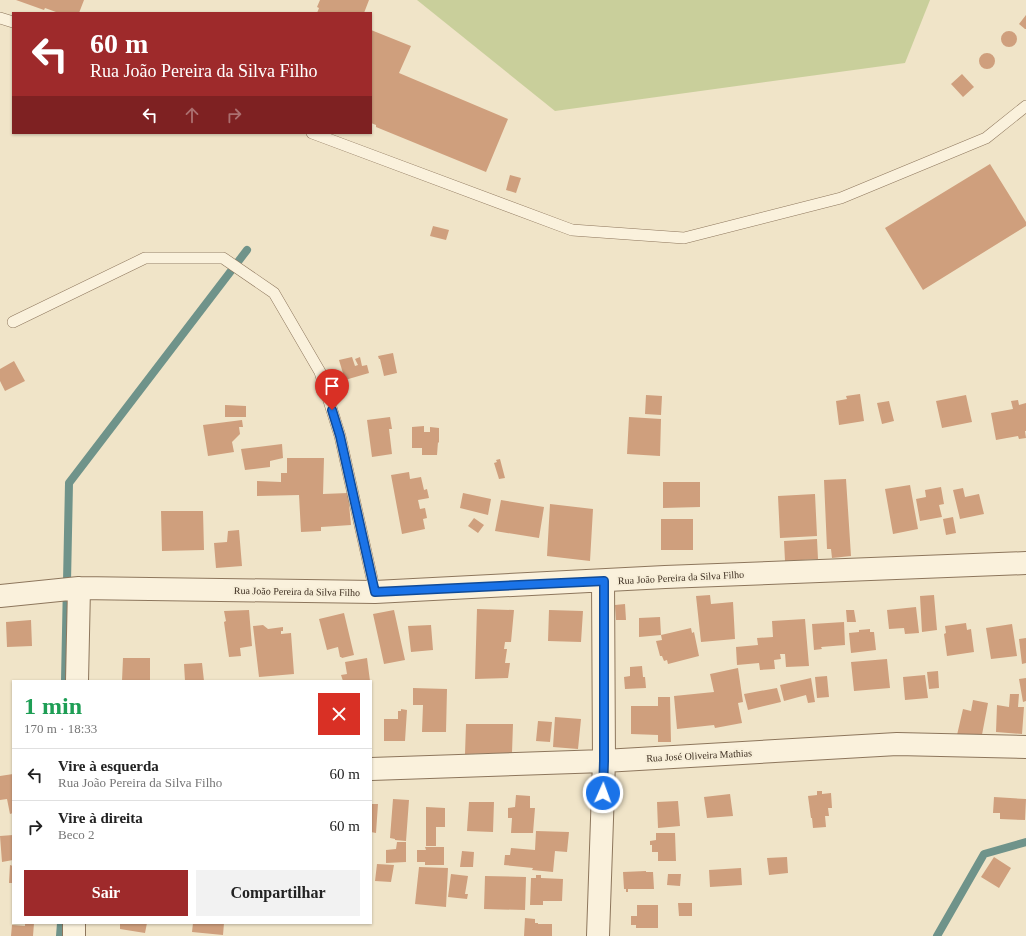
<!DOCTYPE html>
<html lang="pt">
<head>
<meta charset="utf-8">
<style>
	:root { --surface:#fff; --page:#f2f2f2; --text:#222; --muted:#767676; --line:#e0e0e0; --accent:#9e2a2b }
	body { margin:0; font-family:"Times New Roman",serif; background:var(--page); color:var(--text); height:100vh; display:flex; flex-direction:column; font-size:15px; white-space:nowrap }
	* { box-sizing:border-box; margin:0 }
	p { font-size:13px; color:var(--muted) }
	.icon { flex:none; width:22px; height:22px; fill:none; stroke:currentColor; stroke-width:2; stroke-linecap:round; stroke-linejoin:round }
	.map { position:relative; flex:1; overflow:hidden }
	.drawer { position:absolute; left:12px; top:680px; width:360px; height:244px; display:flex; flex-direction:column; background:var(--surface); border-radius:0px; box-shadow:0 1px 3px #0004 }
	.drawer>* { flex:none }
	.hud { position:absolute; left:12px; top:12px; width:360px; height:122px; border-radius:0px; box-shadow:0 1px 3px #0004; background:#9e2a2b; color:#fff; overflow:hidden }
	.pin { position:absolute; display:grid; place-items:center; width:34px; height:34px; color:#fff; margin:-41px -17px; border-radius:50% 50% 50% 0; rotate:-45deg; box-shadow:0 0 4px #0007 }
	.pin .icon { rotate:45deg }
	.me { position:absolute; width:44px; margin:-22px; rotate:2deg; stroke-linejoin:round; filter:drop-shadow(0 0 3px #0008) }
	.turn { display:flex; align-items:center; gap:14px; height:84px; padding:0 12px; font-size:18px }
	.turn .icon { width:52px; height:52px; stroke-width:2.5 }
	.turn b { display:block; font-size:28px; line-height:34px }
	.lanes { display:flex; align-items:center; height:38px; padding:0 12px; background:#0003; justify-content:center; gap:20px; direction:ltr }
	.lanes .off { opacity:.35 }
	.round { display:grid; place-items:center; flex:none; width:42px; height:42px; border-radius:0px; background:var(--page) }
	.overview { display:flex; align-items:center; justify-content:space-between; height:68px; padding:0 12px }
	h1 { font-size:24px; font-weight:700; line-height:30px; color:#1e9e55 }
	.primary-button { display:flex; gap:8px; margin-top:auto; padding:8px 12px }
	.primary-button a { flex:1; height:46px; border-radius:0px; background:var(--accent); color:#fff; font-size:16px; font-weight:700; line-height:46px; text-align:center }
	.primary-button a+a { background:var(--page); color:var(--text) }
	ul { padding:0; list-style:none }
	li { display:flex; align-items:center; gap:12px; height:52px; padding:0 12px; border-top:1px solid var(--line) }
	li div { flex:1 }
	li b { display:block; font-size:15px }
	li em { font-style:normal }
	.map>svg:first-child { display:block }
</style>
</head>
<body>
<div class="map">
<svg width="1026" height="936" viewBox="0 0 1026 936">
	<rect width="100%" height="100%" fill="#f0e4c8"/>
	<path fill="#c9cf9b" d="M417,0H930L905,63L555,111Z"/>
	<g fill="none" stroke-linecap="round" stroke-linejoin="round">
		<path stroke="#6f938a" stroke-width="8" d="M65,681L69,483L247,250
			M60,936L61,923
			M937,936L984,854L1026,842"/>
	</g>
	<path fill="#cf9f7d" d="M16,0H84L79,13H55L56,12L45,8L44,10Z
		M320,0H369L364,13H317L319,8L317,7Z
		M1026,15V29H1025L1019,24Z
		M371,30L411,46L399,73L508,119L486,172L376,127V125L371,123Z
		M1001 39a8 8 0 1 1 16 0a8 8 0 1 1-16 0Z
		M979 61a8 8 0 1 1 16 0a8 8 0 1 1-16 0Z
		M962,74L974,87L963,97L951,84Z
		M990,164L1026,222V226L923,290L885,228Z
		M510,175L521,178L516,193L506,190Z
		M433,226L449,230L446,240L430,236Z
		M393,353L397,373L384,376L380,359H379L378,356Z
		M352,357L355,366L358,365L355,359L360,357L362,366L367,365L369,373L345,380L339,360Z
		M14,361L25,381L5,391L0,381V369Z
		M860,394L864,421L839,425L836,401L847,399L846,396Z
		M646,395L662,396L661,415L645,414Z
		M966,395L972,422L942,428L936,401Z
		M1018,400L1019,405L1026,403V431H1025L1026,438L1019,439L1018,436L996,440L991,413L1013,409L1011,401Z
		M889,401L894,421L882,424L877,403Z
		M225,405L246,406V417H225Z
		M390,417L392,429H389L392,454L372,457L367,420Z
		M629,417L661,419L660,456L627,454Z
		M242,420L243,427H239L240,434L232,442L234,452L208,456L203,425Z
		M424,426V432H430V427L439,428V443L438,442L437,455H422V448H412V427Z
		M282,444L283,458L270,461V467L245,470L241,449Z
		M287,458H324L323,494L348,493L351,525L321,527V531L301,532L299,495L257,496V481L281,482V473H287Z
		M500,459L505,478L499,479L494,463L497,462L496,460Z
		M409,472L410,479L421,477L424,490L427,489L429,498L418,500L420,509L425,508L427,518L423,519L425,529L402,534L391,475Z
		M846,479L851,556L832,558L831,549H827L824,480Z
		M663,482H700V507L663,508Z
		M910,485L918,529L893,534L885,489Z
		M941,487L944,504L939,505L942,517L920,521L916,499L926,497L925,490Z
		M963,488L965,497L979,494L984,514L960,519L953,490Z
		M463,493L491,499L488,515L460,508Z
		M815,494L817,536L780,538L778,496Z
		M501,500L544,507L539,538L495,531Z
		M550,504L593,509L590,561L547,556Z
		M161,511H203L204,550L162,551Z
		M953,517L956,533L946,535L943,519Z
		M474,518L484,525L478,533L468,526Z
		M661,519H693V550H661Z
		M239,530L242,566L216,568L214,543L227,542L228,531Z
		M817,539L818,559L785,561L784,541Z
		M710,595L711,604L733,602L735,639L701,642L696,596Z
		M934,595L937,630L922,632L920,596Z
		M625,604L626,620H616L615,605Z
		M916,607L919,633L905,634L904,628L889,629L887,610Z
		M477,609L514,610L511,642H505L504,649H507L505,663H510L508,678L475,679Z
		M249,610L252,646L240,648L241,656L229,657L224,622L226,621L224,611Z
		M394,610L405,660L384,664L373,614Z
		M549,610L583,611L581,642L548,641Z
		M846,610H854L856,622H847Z
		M344,613L354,655L342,658L341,657H340L338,647L327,650L319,619Z
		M660,617L661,635L639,637V618Z
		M805,619L809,666L786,667L785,654H780L781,659L774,660L775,669L760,670L759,663L737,665L736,647L758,645L757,638L773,637L772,621Z
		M31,620L32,646L7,647L6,622Z
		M844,622L845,645L821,647L822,649L814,650L812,624Z
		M966,623L967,630L971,629L974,652L947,656L944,634L946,633L945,626Z
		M1012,624L1017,656L991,659L986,628Z
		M263,625L268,629L283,627V631H281V634L291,633L294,674L259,677L253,626Z
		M431,625L433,650L411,652L408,626Z
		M691,628L692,633L694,632L699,656L668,664L667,660L664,661L662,656H660L656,641L662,640L661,635Z
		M870,629V632H874L876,650L851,653L849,633L859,632V630Z
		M1026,638V663L1022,664L1019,639Z
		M123,658H150V681H122Z
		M367,658L370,681H343L341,675L347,674L345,662Z
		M887,659L890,688L854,691L851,662Z
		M202,663L204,681H185L184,664Z
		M642,666L643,677H645L646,688L625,689L624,677L630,676V667Z
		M738,668L743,702L738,703L742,723L715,728L714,725L677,729L674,696L714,692L710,674Z
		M938,671L939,688L929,689L927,672Z
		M925,675L928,698L905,700L903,677Z
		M827,676L829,697L817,698L815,677Z
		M811,678L815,702L808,703L806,695L784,701L780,685Z
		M1026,678V701L1023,702L1019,679Z
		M413,688L447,689L446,732H422L423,705H413Z
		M777,688L781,702L748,710L744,694Z
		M1010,694H1019L1018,707H1024L1022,734L996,732L997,705L1009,707Z
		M658,697H670L671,742H658Z
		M973,700L988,703L981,740L957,735L963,709L971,711Z
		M631,706H658V735L631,734Z
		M401,709L407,710L405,741H384V719H398V711H401Z
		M555,717L581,719L578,749L553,747Z
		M538,721L552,722L550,742L536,741Z
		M466,724H513L512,753L465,754Z
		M13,774V813L10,814L7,799L0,800V776Z
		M817,791H822V794L831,793L832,808H828L829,816H825L826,827L813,828L812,818H811L808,796L817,795Z
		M730,794L733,816L707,818L704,797Z
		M516,795L530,796V808H535L533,833H511L512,818H508V808L515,807Z
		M994,797L1026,799L1025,820L1000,819V813H993Z
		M393,799L409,800L406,841L395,840V839L390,838Z
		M678,801L680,826L658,828L657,802Z
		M469,802H494L493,832L467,831Z
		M371,804H378L376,833L371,832Z
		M426,807L445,808V827H436V846H426Z
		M536,831L569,832L567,852L555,851L553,872L532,870L533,868L504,865L505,855H510L511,848L535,850Z
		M656,833H675L676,861H658V852H652V845H650V841L656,840Z
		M13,835V860L2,862L0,836Z
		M397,842H406V862L386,863V850L396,849Z
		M425,847H444V865H425V862H417V850H426Z
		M462,851L474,852L473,867H460Z
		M787,857L788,873L769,875L767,858Z
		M994,857L1011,868L999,888L981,877Z
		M377,864L394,865L391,882L375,881Z
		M10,865L13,866V883H9Z
		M419,867L448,868L446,907L415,904Z
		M741,868L742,885L710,887L709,870Z
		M646,871V872H653L654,889H628V892H626V889H624L623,872Z
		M451,874L468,876L465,894H468L467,899L448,897Z
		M668,874H681L680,886L667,885Z
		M536,875H541V878L563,879L562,901H543V905H530L531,878H536Z
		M485,876L526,877L525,910L484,909Z
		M678,903H692V916H679Z
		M637,905H658V928H636V925H631V916H637Z
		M525,918L535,919V923H538V924H552V936H524Z
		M25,923H34L33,936H11L12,925L25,926Z
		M120,923H147L145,933L120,929Z
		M193,923H224L223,935L192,932Z"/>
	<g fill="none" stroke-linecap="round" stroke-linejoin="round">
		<defs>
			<path id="service" d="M0,18L13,22
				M312,133L572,230L684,238L841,198L986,138L1026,106
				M13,322L145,258H223L274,293L320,372L340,436L375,592"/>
			<path id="minor" d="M0,596L79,588L375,592L665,577L1026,563
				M77,681L79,588
				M371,769L604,761L897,744L1026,747
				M74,936V923
				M598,936L604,761L603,581"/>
		</defs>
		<use href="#service" stroke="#8d765c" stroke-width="12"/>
		<use href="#minor" stroke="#8d765c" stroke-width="24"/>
		<use href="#service" stroke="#faf1dc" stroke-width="11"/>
		<use href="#minor" stroke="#faf1dc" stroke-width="22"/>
	</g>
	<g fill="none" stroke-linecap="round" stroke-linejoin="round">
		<defs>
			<path id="route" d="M332,410L340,436L375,592L604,581V761L603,793"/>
		</defs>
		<use href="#route" stroke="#114b97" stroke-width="10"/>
		<use href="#route" stroke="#1a73e8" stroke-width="7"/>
	</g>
	<g text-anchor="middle" stroke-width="4" stroke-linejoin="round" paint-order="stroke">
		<g font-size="10" fill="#3d2e20" stroke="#f7eed8">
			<text transform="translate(681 577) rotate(-3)" y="4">Rua João Pereira da Silva Filho</text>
			<text transform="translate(297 591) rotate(1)" y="4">Rua João Pereira da Silva Filho</text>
			<text transform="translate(699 755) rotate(-3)" y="4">Rua José Oliveira Mathias</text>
		</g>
	</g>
</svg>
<div class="pin" style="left:332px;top:410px;background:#d93025"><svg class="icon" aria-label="arrive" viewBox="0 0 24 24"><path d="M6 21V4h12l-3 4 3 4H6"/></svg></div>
<svg class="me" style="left:603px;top:793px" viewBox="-20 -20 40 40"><circle r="17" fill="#1a73e8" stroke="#fff" stroke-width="3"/><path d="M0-11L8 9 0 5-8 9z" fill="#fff"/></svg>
<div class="hud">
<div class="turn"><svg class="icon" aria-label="left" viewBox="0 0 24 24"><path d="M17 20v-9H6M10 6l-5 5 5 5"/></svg><div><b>60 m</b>Rua João Pereira da Silva Filho</div></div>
<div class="lanes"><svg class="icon" aria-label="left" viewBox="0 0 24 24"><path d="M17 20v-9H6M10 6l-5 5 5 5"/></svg><svg class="icon off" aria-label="ahead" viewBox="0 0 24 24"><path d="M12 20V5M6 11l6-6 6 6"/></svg><svg class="icon off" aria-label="right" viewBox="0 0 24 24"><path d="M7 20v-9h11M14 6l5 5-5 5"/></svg></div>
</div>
<section class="drawer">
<div class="overview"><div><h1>1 min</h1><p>170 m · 18:33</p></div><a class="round" style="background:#d93025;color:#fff"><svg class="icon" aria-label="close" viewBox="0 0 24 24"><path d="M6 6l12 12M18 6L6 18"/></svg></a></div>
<ul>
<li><svg class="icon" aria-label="left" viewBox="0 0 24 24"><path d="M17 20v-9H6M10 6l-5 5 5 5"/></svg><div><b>Vire à esquerda</b><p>Rua João Pereira da Silva Filho</p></div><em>60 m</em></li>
<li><svg class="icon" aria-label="right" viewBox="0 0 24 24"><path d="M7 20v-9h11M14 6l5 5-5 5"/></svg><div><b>Vire à direita</b><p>Beco 2</p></div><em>60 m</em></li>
</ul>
<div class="primary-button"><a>Sair</a><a>Compartilhar</a></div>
</section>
</div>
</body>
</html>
